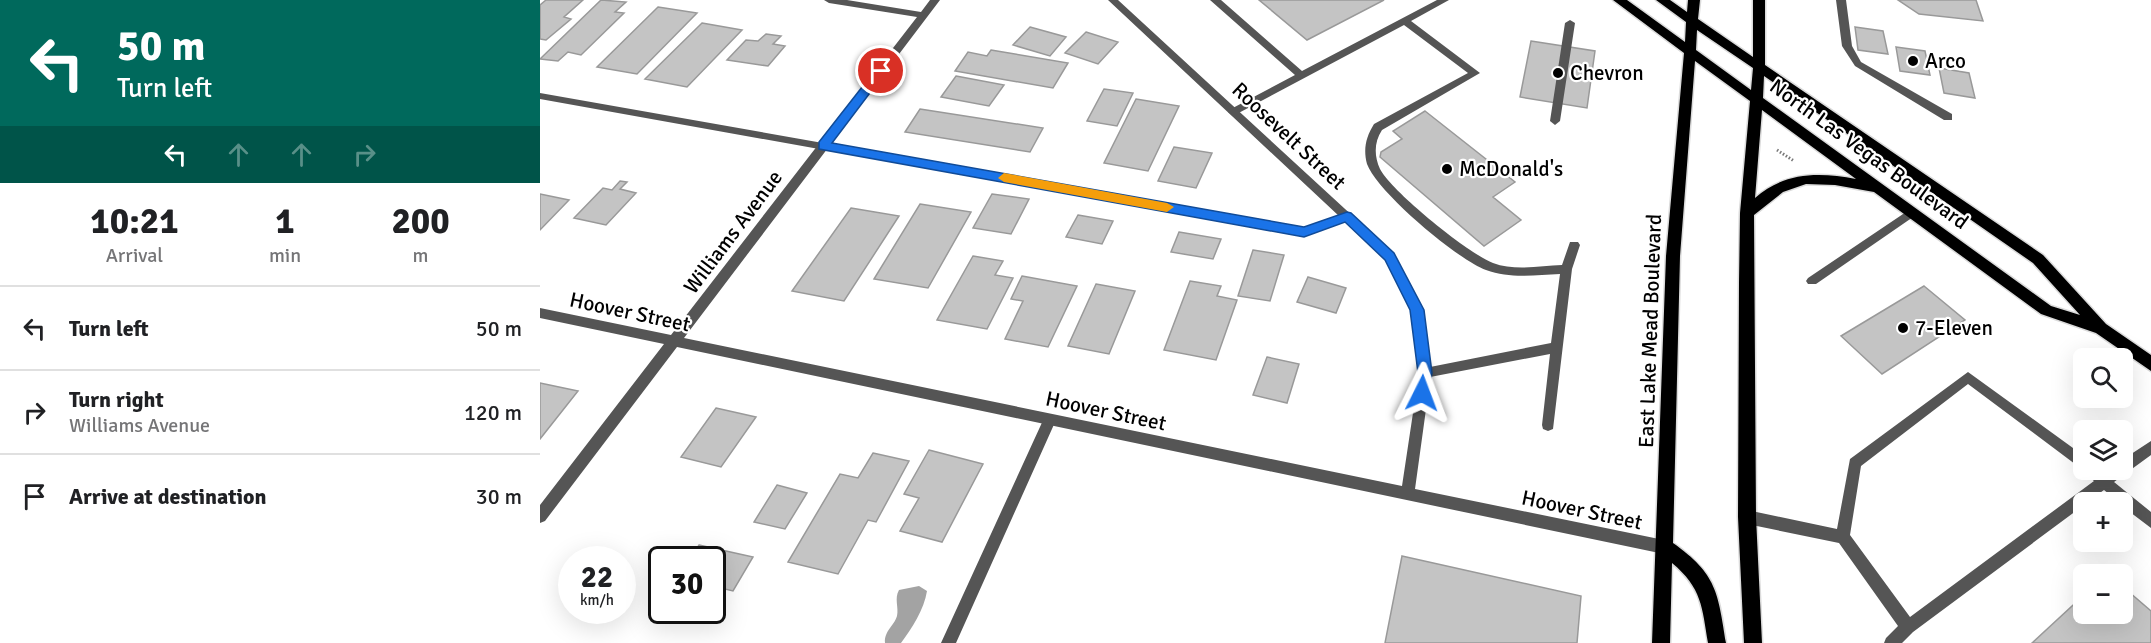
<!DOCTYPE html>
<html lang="en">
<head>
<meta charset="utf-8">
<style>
	:root { --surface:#fff; --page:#f6f6f6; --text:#202124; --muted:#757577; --line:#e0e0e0 }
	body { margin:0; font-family:Signika,sans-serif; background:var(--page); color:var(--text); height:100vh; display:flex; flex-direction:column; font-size:22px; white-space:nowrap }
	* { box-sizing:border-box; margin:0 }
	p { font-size:20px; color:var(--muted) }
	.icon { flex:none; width:33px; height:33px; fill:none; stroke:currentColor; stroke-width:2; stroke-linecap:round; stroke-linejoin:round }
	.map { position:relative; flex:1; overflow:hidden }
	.side { display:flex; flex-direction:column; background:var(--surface); width:540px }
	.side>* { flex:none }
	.banner { background:#00695c; color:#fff; overflow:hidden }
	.fabs { position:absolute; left:1533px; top:348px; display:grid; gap:12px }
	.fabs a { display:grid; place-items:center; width:60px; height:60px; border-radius:9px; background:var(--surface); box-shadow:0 6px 24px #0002; font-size:30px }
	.speed { position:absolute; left:18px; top:546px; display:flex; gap:12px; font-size:30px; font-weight:700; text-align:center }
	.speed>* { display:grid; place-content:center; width:78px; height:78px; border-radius:50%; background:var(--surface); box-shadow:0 6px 24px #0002; line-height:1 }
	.speed small { font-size:15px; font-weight:400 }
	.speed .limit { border:3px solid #111; border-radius:9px; background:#fff; color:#111 }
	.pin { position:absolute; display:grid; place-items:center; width:51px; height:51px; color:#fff; margin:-26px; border:3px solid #fff; border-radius:50%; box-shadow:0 2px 6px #0007 }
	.me { position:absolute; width:66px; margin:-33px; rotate:3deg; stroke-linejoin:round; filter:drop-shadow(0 0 4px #0008) }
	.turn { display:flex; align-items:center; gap:21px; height:126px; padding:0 18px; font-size:27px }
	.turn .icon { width:78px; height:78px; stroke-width:2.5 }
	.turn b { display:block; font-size:42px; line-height:51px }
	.lanes { display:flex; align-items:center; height:57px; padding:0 18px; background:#0003; justify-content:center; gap:30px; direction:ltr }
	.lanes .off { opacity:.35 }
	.eta { display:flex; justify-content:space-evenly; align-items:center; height:102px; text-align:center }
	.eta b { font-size:36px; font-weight:700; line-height:42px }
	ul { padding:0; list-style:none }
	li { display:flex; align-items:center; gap:18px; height:84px; padding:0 18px; border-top:2px solid var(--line) }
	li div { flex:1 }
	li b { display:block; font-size:22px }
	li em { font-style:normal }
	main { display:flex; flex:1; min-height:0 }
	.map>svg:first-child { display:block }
</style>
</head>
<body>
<main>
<section class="side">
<div class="banner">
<div class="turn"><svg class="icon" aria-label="left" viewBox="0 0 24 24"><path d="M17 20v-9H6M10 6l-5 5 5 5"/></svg><div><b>50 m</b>Turn left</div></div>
<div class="lanes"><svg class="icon" aria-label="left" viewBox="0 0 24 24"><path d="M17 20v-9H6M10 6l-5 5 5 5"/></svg><svg class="icon off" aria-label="ahead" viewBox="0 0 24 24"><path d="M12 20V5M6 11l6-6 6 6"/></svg><svg class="icon off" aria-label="ahead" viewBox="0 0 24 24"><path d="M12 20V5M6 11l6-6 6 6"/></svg><svg class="icon off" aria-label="right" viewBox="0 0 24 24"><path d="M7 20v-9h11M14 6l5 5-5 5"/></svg></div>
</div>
<div class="eta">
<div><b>10:21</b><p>Arrival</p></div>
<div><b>1</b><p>min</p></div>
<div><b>200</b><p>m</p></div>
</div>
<ul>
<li><svg class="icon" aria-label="left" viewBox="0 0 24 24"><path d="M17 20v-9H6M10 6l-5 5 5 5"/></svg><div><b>Turn left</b></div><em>50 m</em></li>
<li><svg class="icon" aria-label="right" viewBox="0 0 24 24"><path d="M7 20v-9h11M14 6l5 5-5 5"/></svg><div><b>Turn right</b><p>Williams Avenue</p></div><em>120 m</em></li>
<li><svg class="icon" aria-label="arrive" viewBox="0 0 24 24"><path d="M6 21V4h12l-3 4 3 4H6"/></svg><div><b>Arrive at destination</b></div><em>30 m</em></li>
</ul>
</section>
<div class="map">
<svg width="1611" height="643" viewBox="0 0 1611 643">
	<rect width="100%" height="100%" fill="#fff"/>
	<path fill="#a3a3a3" d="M379,586L387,591C384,610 372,628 361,643H345C344,631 354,626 357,616C359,607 354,599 359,590Z"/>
	<path fill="#c4c4c4" stroke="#999" stroke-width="1.5" d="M6,0H43L24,17L31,19L6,40L0,39V5Z
		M61,0L86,2L75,12L84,13L41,55L28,52L18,61L0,59Z
		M719,0H844L767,40Z
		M1358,0H1436L1443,21L1379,14Z
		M118,7L157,13L97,74L57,67Z
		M162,23L202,30L147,87L105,79Z
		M490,27L526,37L510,56L473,45Z
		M1315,27L1343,31L1348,54L1318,50Z
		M546,32L578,42L558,64L525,53Z
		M226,34L241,36L233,44L245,46L228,66L187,60L206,40L218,41Z
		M991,41L1055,51L1047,108L980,97Z
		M1356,47L1385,51L1390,75L1360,71Z
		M451,50L528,63L513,88L415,71L428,52L447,56Z
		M1399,68L1429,73L1435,98L1404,93Z
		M416,76L464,85L449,106L401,97Z
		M564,89L593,93L577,126L547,121Z
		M596,99L639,106L608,171L564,163Z
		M380,109L503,128L490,152L365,132Z
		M885,111L975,182L953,197L981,220L944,246L840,157L841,152L862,139L853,131Z
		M634,147L672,153L656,188L618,181Z
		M80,181L87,182L80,189L96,193L66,225L34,218L63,188L72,190Z
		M0,194L29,200L0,230Z
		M452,194L489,199L471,234L433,228Z
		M380,204L431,212L388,288L334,279Z
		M311,208L359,216L304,301L252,291Z
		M538,215L573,221L562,244L526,237Z
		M639,232L681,239L673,259L631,252Z
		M713,250L744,255L730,301L698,296Z
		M433,256L463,261L455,275L473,278L447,329L397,320Z
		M482,276L537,286L508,347L465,339L483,301L471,299Z
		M768,277L806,288L796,313L757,302Z
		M650,281L681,286L677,296L697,300L676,360L624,350Z
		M556,284L595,291L569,354L528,346Z
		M1384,286L1425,320L1342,374L1301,336Z
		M727,357L759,364L747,403L713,395Z
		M0,383L38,391L0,439Z
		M176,408L216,417L181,467L141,457Z
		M389,450L443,464L402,542L360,531L379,498L364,494Z
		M333,453L369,461L336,522L328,520L298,574L248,562L300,474L318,478Z
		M237,485L267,493L245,529L214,522Z
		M159,545L213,557L193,591L172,586V560H149Z
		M862,556L1041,596L1037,643H845Z
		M1582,586L1611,611V643H1492L1544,595V614H1582Z"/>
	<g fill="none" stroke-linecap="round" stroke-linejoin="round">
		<defs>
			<path id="primary" d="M1073,0H1087L1145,42L1146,22L1116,0H1130L1147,12L1148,0H1160L1158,19L1213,57V0H1225V65L1503,255L1566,324L1611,355V371L1556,333L1501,314L1334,192L1295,185L1266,184L1243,192L1214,215L1216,517L1222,643H1204L1198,517L1199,283L1200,213L1210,101L1155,61L1140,256L1133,543C1177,574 1178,593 1186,643H1168C1162,607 1162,588 1132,563L1130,643H1112L1126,256L1144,53ZM1157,30L1213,68L1211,90L1156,50ZM1224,76L1493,263L1540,315L1511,306L1223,98ZM1222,110L1316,179C1278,172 1245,172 1215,198Z"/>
		</defs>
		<use href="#primary" stroke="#dbdbdb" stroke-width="3"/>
		<path stroke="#777" stroke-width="3" stroke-dasharray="1.5 2" stroke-linecap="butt" d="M1237,150L1254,161"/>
		<path fill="#555" fill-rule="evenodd" d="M670,0H681L762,71L897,0H909L871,21L940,73L842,130C834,142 834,156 840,169C851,191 929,254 953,263C974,271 1000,266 1022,265L1030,242H1038L1040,245L1032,269L1013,429L1008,431L1003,429L1002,425L1010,354L885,378L881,377L879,373L881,369L885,368L1011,343L1020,274C995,275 970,279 946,270C918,260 837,192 827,164C823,149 826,137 834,124L928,73L864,25L693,116L688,112L689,110L755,75Z
			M1296,0H1306L1312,46L1321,62L1412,114V120H1404L1315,66L1302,46Z
			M1030,20L1035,23L1020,121L1015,125L1010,121L1025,23Z
			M0,93L764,228L807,213L813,217L811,220L764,236L0,99Z
			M1372,208L1376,209L1378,212L1376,215L1276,284H1268L1266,281L1268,278Z
			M1428,372L1544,456V470H1559L1564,474L1570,470H1582V460L1611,441V455L1574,482L1611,512V528L1582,506V502H1579L1564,490L1547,502H1544V505L1373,632L1362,643H1344L1346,638L1358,626L1299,543L1207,524L1202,522L1200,517L1202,512L1207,510L1297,529L1310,459ZM1428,384L1543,470L1545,474L1554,481L1370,617L1310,535L1321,466Z
			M510,414L515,416L516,420L416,643H401L505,416Z"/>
		<path fill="#555" fill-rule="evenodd" d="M284,0H307L381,12L390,0H400L144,338L862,486L879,373L871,310L846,260L568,0H578L854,254L883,310L891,373L875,489L1124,540L1129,542L1131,547L1129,552L1124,554L137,347L5,521L0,523V505L124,344L0,318V308L131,335L377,17L289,3Z"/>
		<use href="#primary" fill="#000" fill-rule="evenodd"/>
	</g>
	<path fill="#1a73e8" stroke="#114b97" stroke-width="1.5" d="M341,67L345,68V73L292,143L764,227L807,212L811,213L854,253L884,310L892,373L887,398H877L875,393L878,373L870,310L845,260L805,222L764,237L279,149V142L337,68Z"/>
	<path fill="#f59e0b" d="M464,173L627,203L634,207L627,212L464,182L458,178Z"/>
	<g fill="#000" stroke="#fff" stroke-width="2">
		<circle cx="1373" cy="61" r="6"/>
		<circle cx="1018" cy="73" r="6"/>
		<circle cx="907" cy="169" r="6"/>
		<circle cx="1363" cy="328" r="6"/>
	</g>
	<g text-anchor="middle" stroke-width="4.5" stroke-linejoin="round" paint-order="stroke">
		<g font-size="21" fill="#000" stroke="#fff" text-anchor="start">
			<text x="1385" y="68">Arco</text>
			<text x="1030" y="80">Chevron</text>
			<text x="919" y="176">McDonald's</text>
			<text x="1375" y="335">7-Eleven</text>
		</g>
		<g font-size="21" fill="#000" stroke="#fff">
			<text transform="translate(749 136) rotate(43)" y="7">Roosevelt Street</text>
			<text transform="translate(1329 154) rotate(36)" y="7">North Las Vegas Boulevard</text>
			<text transform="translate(193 232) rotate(-53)" y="7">Williams Avenue</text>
			<text transform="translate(90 312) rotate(12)" y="7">Hoover Street</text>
			<text transform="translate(1110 331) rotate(-88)" y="7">East Lake Mead Boulevard</text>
			<text transform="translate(566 411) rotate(12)" y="7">Hoover Street</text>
			<text transform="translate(1042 510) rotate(12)" y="7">Hoover Street</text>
		</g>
	</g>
</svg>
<div class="fabs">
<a><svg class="icon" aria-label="search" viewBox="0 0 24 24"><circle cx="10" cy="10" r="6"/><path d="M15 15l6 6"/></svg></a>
<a><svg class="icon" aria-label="layers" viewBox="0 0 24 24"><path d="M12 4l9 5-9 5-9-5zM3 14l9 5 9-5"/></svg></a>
<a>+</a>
<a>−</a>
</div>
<div class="speed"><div>22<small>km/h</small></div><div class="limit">30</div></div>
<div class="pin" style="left:341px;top:71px;background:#d93025"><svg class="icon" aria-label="arrive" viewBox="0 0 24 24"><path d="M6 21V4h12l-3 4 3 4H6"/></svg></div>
<svg class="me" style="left:882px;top:393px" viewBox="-20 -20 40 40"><path d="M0-17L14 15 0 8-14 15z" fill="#1a73e8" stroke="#fff" stroke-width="4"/></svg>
</div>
</main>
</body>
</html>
